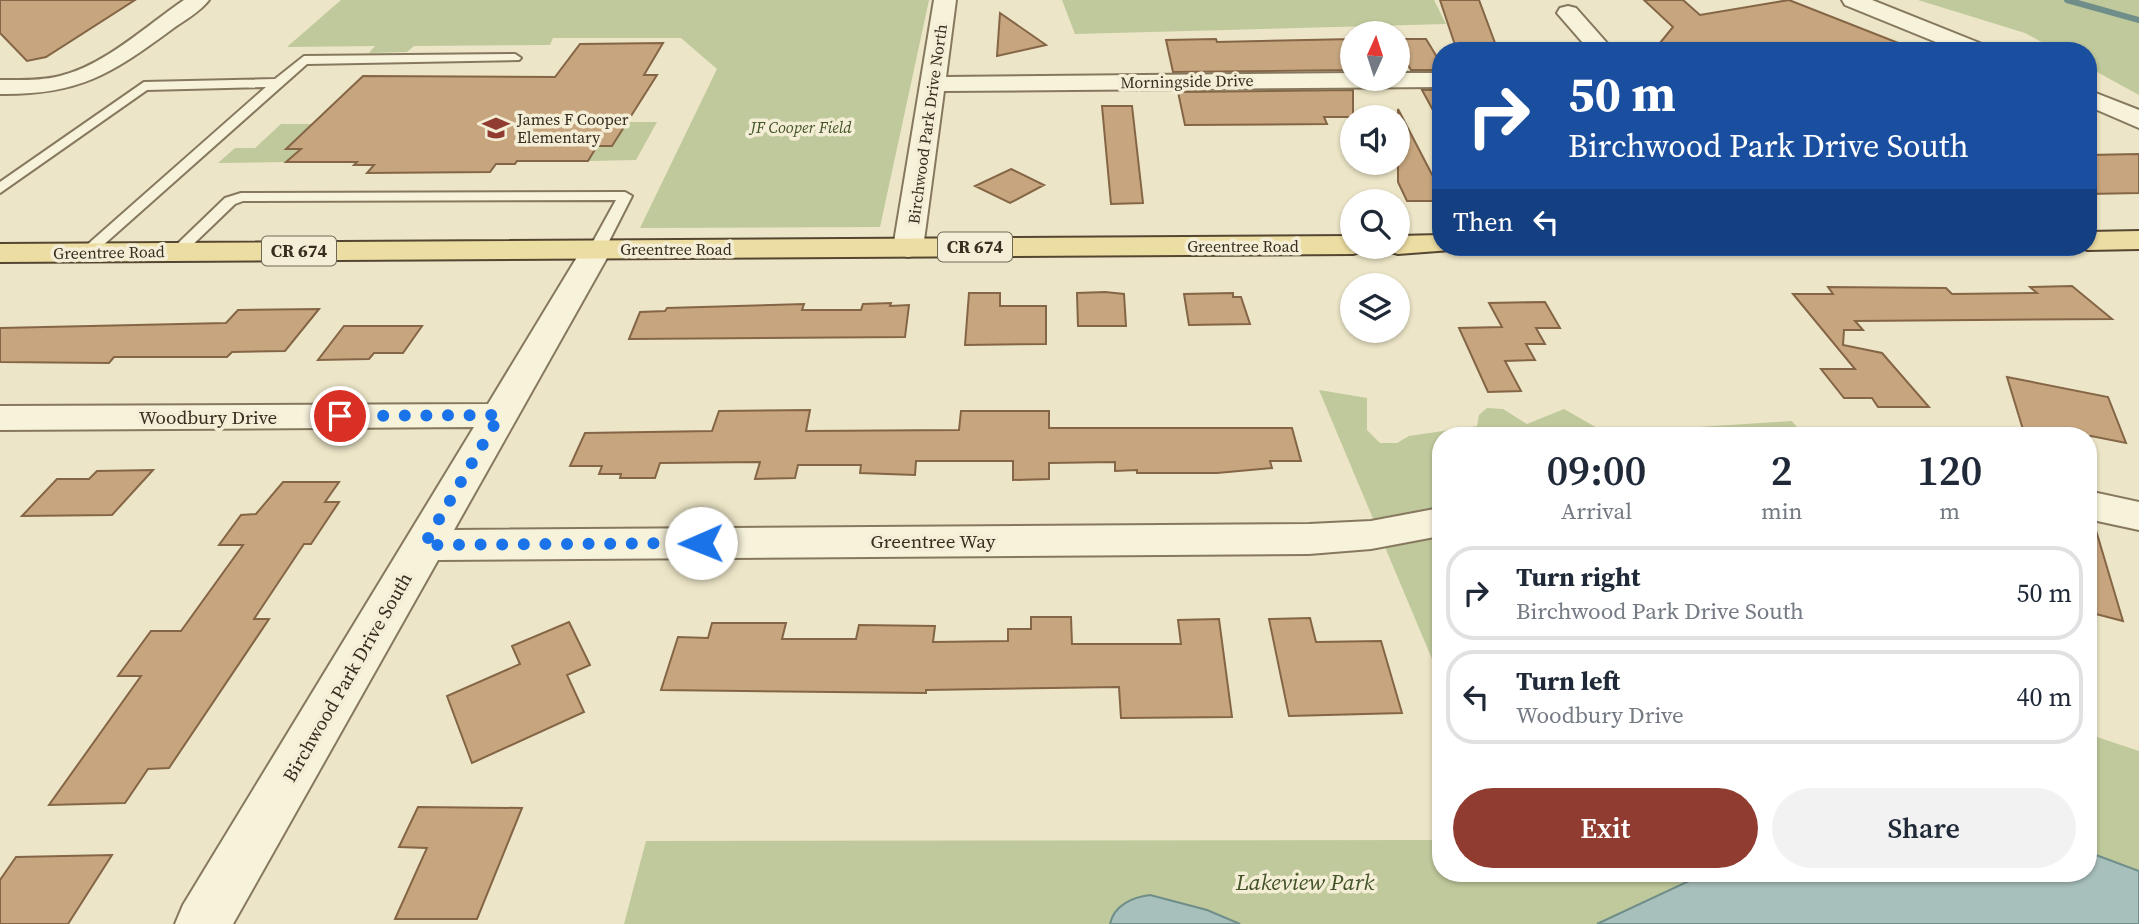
<!DOCTYPE html>
<html lang="en">
<head>
<meta charset="utf-8">
<style>
	:root { --surface:#fff; --page:#f2f2f3; --text:#1f2937; --muted:#747a83; --line:#e0e1e3; --accent:#913c31 }
	body { margin:0; font-family:"Source Serif 4",serif; background:var(--page); color:var(--text); height:100vh; display:flex; flex-direction:column; font-size:26px; white-space:nowrap }
	* { box-sizing:border-box; margin:0 }
	p { font-size:23px; color:var(--muted) }
	.icon { flex:none; width:38px; height:38px; fill:none; stroke:currentColor; stroke-width:2; stroke-linecap:round; stroke-linejoin:round }
	.map { position:relative; flex:1; overflow:hidden }
	.drawer { position:absolute; left:1432px; top:427px; width:665px; height:455px; display:flex; flex-direction:column; background:var(--surface); border-radius:28px; box-shadow:0 2px 5px #0004 }
	.drawer>* { flex:none }
	.banner { position:absolute; left:1432px; top:42px; width:665px; height:214px; border-radius:28px; box-shadow:0 2px 5px #0004; background:#1a4fa0; color:#fff; overflow:hidden }
	.needle { width:46px; rotate:3deg }
	.fabs { position:absolute; left:1340px; top:21px; display:grid; gap:14px }
	.fabs a { display:grid; place-items:center; width:70px; height:70px; border-radius:50%; background:var(--surface); box-shadow:0 2px 5px #0004; font-size:35px }
	.pin { position:absolute; display:grid; place-items:center; width:60px; height:60px; color:#fff; margin:-30px; border:4px solid #fff; border-radius:50%; box-shadow:0 2px 7px #0007 }
	.me { position:absolute; width:77px; margin:-38px; rotate:269deg; stroke-linejoin:round; filter:drop-shadow(0 0 5px #0008) }
	.turn { display:flex; align-items:center; gap:24px; height:147px; padding:0 21px; font-size:32px }
	.turn .icon { width:91px; height:91px; stroke-width:2.5 }
	.turn b { display:block; font-size:49px; line-height:60px }
	.then { display:flex; align-items:center; height:66px; padding:0 21px; background:#0003; gap:14px; font-size:26px }
	.eta { display:flex; justify-content:space-evenly; align-items:center; height:119px; text-align:center }
	.eta b { font-size:42px; font-weight:600; line-height:49px }
	.button { display:flex; gap:14px; margin-top:auto; padding:14px 21px }
	.button a { flex:1; height:80px; border-radius:42px; background:var(--accent); color:#fff; font-size:28px; font-weight:600; line-height:80px; text-align:center }
	.button a+a { background:var(--page); color:var(--text) }
	ul { padding:0; list-style:none }
	li { display:flex; align-items:center; gap:21px; height:94px; margin:0 14px 10px; padding:0 7px; border:4px solid var(--line); border-radius:28px }
	li div { flex:1 }
	li b { display:block; font-size:26px }
	li em { font-style:normal }
	.map>svg:first-child { display:block }
</style>
</head>
<body>
<div class="map">
<svg width="2139" height="924" viewBox="0 0 2139 924">
	<rect width="100%" height="100%" fill="#ece5c7"/>
	<path fill="#bfc99b" d="M341,0H929L880,227L640,228L717,69L681,38H553L550,45L414,46L407,52L369,53L375,46L287,47Z
		M1062,0H1434L1446,24L1075,34Z
		M1918,0H2139V95L2088,67V51H2058L2025,33Z
		M627,122H657L636,160L588,161L597,146H612Z
		M281,124H312L287,148L301,149L286,162L218,163L235,148H255Z
		M1319,390L1367,398V430L1380,443H1397L1409,436L1477,426L1479,415L1487,408L1503,409L1527,424L1564,409L1606,433L1792,421L1804,436H1440V678Z
		M2088,734L2139,751V924H624L646,841L1440,840V873H2088Z"/>
	<path fill="#a8c0bc" stroke="#6f8e8a" stroke-width="2" d="M2088,852L2139,871V924H1597L1706,873H2088Z
		M1150,895L1207,910L1240,924H1110C1114,905 1133,897 1150,895Z"/>
	<g fill="none" stroke-linecap="round" stroke-linejoin="round">
		<path stroke="#6f8e8a" stroke-width="6" d="M2067,0L2139,20"/>
	</g>
	<path fill="#c7a67f" stroke="#846545" stroke-width="2" d="M0,0H135L46,57L27,61L0,33Z
		M1440,0H1479L1498,51H1457Z
		M1644,0H1683L1700,15L1789,0L1911,48L1694,51L1660,43L1673,27Z
		M1000,13L1046,45L997,56Z
		M1216,39L1217,42L1353,39V70L1173,72L1166,40Z
		M1398,39H1426L1440,62V70H1411L1398,48Z
		M663,43L644,75H657L612,146H597L588,161H517L515,164H496L490,172L367,173L374,165H354L357,162H286L301,149H286L363,76L555,77L580,44Z
		M1353,90V117H1324L1327,124L1185,125L1178,92Z
		M1422,90H1440V123Z
		M1102,106H1132L1143,203L1111,204Z
		M1398,109L1440,190V201H1407L1398,182Z
		M2139,154V193L2088,194V155Z
		M1011,169L1044,185L1010,203L975,186Z
		M2072,286L2112,319L1855,321L1863,330H1844L1843,345L1882,353L1929,407H1878L1872,398H1844L1821,369H1855L1793,294H1833L1828,287L1946,288L1952,294L2037,293L2030,287Z
		M1105,292L1124,294L1126,326H1078L1077,293Z
		M969,293H1000V306H1046V344L965,345Z
		M1233,293V297H1241L1250,324L1189,325L1184,294Z
		M1545,302L1560,328H1536L1545,344H1526L1535,360L1505,361L1521,391L1488,392L1459,328L1502,327L1489,303Z
		M891,303L890,306L909,305L905,337L629,339L640,312L665,311L667,308L804,304L802,310H861L863,304Z
		M319,309L285,351L232,352L227,357H114L109,363L0,362V328L226,323L238,310Z
		M344,326H422L403,353H374L369,359L318,360Z
		M2007,377L2108,397L2126,443L2091,436H2025Z
		M810,410L806,431L959,430L961,411H1049V428H1292L1301,461H1270L1272,468L1217,473H1137V470L1115,471V462L1049,463V479L1013,480V461H916L915,475L860,473L861,465H798L795,478L755,479L760,462L660,463L655,478H620L621,474H599L602,466H570L585,433L712,431L719,411Z
		M153,470L112,515L22,516L57,479H89L97,471Z
		M283,482H339L325,502H339L311,544H304L254,619H269L169,768L148,769L125,803L49,805L141,676H118L151,631H181L243,545H219L241,515L256,514Z
		M2095,527L2123,621L2088,612V528Z
		M1031,617H1071L1072,644H1181L1178,620L1219,619L1232,717L1121,718L1119,687L926,690V693L661,690L678,637L708,638L712,623H786L782,639H856L859,625L935,626L933,642L1008,641V629H1031Z
		M1310,618L1316,642L1381,641L1402,713L1289,716L1269,619Z
		M569,622L590,665L567,675L584,712L472,763L447,696L520,664L512,646Z
		M418,807L522,808L477,919H395L427,848L399,847Z
		M112,855L68,924H0V880L16,857Z"/>
	<g fill="none" stroke-linecap="round" stroke-linejoin="round">
		<defs>
			<path id="lane" d="M515,54L521,58L519,60L307,64L92,255H82L79,252L266,87L147,90L0,193V182L144,82L275,79L304,56Z
				M625,192L632,196L605,249L597,254L589,249L616,200L243,201L235,204L183,254H173L170,251L225,198L241,193Z"/>
			<path id="street" d="M184,0H209C200,12 183,21 171,30C110,75 78,95 0,94V80C19,80 40,81 60,76C105,65 146,26 184,0Z
				M934,0H956L946,77L1353,73V79H1398V73H1440V87L944,91L923,248L919,254L908,257L897,254L893,248Z
				M1842,0H1872L1987,46L1990,51H1958L1845,5Z
				M1568,6L1576,8L1614,51H1590L1557,13L1560,8Z
				M2088,90L2139,110V128L2088,106Z
				M597,240L608,243L612,249L454,530L1309,524L1371,521L1440,508V536L1371,549L1309,554L438,560L233,924H175L183,905L474,427L0,430V406L488,404L582,249L586,243Z
				M2088,491L2139,502V530L2088,519Z"/>
			<path id="primary" d="M2139,231V249L2088,250L2077,247H2088V232Z
				M1440,235V247H1453L1451,250L1398,254L1387,251L1384,247H1398V236Z
				M1353,236V247H1367L1364,251L1353,254L0,262V244Z"/>
		</defs>
		<use href="#lane" stroke="#86785e" stroke-width="4"/>
		<use href="#street" stroke="#86785e" stroke-width="4"/>
		<use href="#primary" stroke="#544631" stroke-width="4"/>
		<use href="#lane" fill="#f7f2da" fill-rule="evenodd"/>
		<use href="#street" fill="#f7f2da" fill-rule="evenodd"/>
		<use href="#primary" fill="#ecdda2" fill-rule="evenodd"/>
	</g>
	<g fill="none" stroke-linecap="round" stroke-linejoin="round">
		<path stroke="#1a73e8" stroke-width="12" stroke-dasharray="0 21.6" d="M340,416L500,415L424,545L701,543"/>
	</g>
	<defs>
		<symbol id="school-bare" viewBox="-9 -9 18 18"><path d="M0-5L7-2L0 1L-7-2ZM-4 1L0 2.5L4 1V4Q0 6-4 4Z" fill="#913c31" stroke="#f4eed6" stroke-width="2.5" paint-order="stroke"/></symbol>
	</defs>
	<g fill-rule="evenodd">
		<use href="#school-bare" x="477" y="109" width="38" height="38"/>
	</g>
	<g text-anchor="middle" stroke-width="7" stroke-linejoin="round" paint-order="stroke">
		<g font-size="16" fill="#372e20" stroke="#f4eed6">
			<text transform="translate(1187 81) rotate(-1)" y="6">Morningside Drive</text>
			<text transform="translate(927 124) rotate(-82)" y="6">Birchwood Park Drive North</text>
			<text x="1243" y="252">Greentree Road</text>
			<text x="676" y="255">Greentree Road</text>
			<text transform="translate(109 252) rotate(-1)" y="6">Greentree Road</text>
		</g>
		<g font-size="16" fill="#372e20" stroke="#f4eed6" text-anchor="start">
			<text x="517" y="125">James F Cooper<tspan x="517" dy="18">Elementary</tspan></text>
		</g>
		<g font-size="16" font-style="italic" fill="#435328" stroke="#f4eed6">
			<text x="801" y="133">JF Cooper Field</text>
		</g>
		<g fill="#f4eed6" stroke="#706857" stroke-width="2">
			<rect x="938" y="232.5" width="74" height="29" rx="5"/>
			<rect x="262" y="236.5" width="74" height="29" rx="5"/>
		</g>
		<g font-size="18" font-weight="bold" fill="#372e20">
			<text x="975" y="253">CR 674</text>
			<text x="299" y="257">CR 674</text>
		</g>
		<g font-size="19" fill="#372e20" stroke="#f4eed6">
			<text x="208" y="424">Woodbury Drive</text>
			<text x="933" y="548">Greentree Way</text>
			<text transform="translate(347 677) rotate(-60)" y="7">Birchwood Park Drive South</text>
		</g>
		<g font-size="23" font-style="italic" fill="#435328" stroke="#f4eed6">
			<text x="1305" y="890">Lakeview Park</text>
		</g>
	</g>
</svg>
<div class="fabs">
<a><svg class="needle" viewBox="-14 -14 28 28"><path d="M0-13l5 13h-10z" fill="#e53935"/><path d="M0 13l5-13h-10z" fill="#747a83"/></svg></a>
<a><svg class="icon" aria-label="sound" viewBox="0 0 24 24"><path d="M4 9h4l5-4v14l-5-4H4zM17 9q2 3 0 6"/></svg></a>
<a><svg class="icon" aria-label="search" viewBox="0 0 24 24"><circle cx="10" cy="10" r="6"/><path d="M15 15l6 6"/></svg></a>
<a><svg class="icon" aria-label="layers" viewBox="0 0 24 24"><path d="M12 4l9 5-9 5-9-5zM3 14l9 5 9-5"/></svg></a>
</div>
<div class="pin" style="left:340px;top:416px;background:#d93025"><svg class="icon" aria-label="arrive" viewBox="0 0 24 24"><path d="M6 21V4h12l-3 4 3 4H6"/></svg></div>
<svg class="me" style="left:701px;top:543px" viewBox="-20 -20 40 40"><circle r="19" fill="#fff"/><path d="M0-13L10 11 0 6-10 11z" fill="#1a73e8"/></svg>
<div class="banner">
<div class="turn"><svg class="icon" aria-label="right" viewBox="0 0 24 24"><path d="M7 20v-9h11M14 6l5 5-5 5"/></svg><div><b>50 m</b>Birchwood Park Drive South</div></div>
<div class="then">Then<svg class="icon" aria-label="left" viewBox="0 0 24 24"><path d="M17 20v-9H6M10 6l-5 5 5 5"/></svg></div>
</div>
<section class="drawer">
<div class="eta">
<div><b>09:00</b><p>Arrival</p></div>
<div><b>2</b><p>min</p></div>
<div><b>120</b><p>m</p></div>
</div>
<ul>
<li><svg class="icon" aria-label="right" viewBox="0 0 24 24"><path d="M7 20v-9h11M14 6l5 5-5 5"/></svg><div><b>Turn right</b><p>Birchwood Park Drive South</p></div><em>50 m</em></li>
<li><svg class="icon" aria-label="left" viewBox="0 0 24 24"><path d="M17 20v-9H6M10 6l-5 5 5 5"/></svg><div><b>Turn left</b><p>Woodbury Drive</p></div><em>40 m</em></li>
</ul>
<div class="button"><a>Exit</a><a>Share</a></div>
</section>
</div>
</body>
</html>
